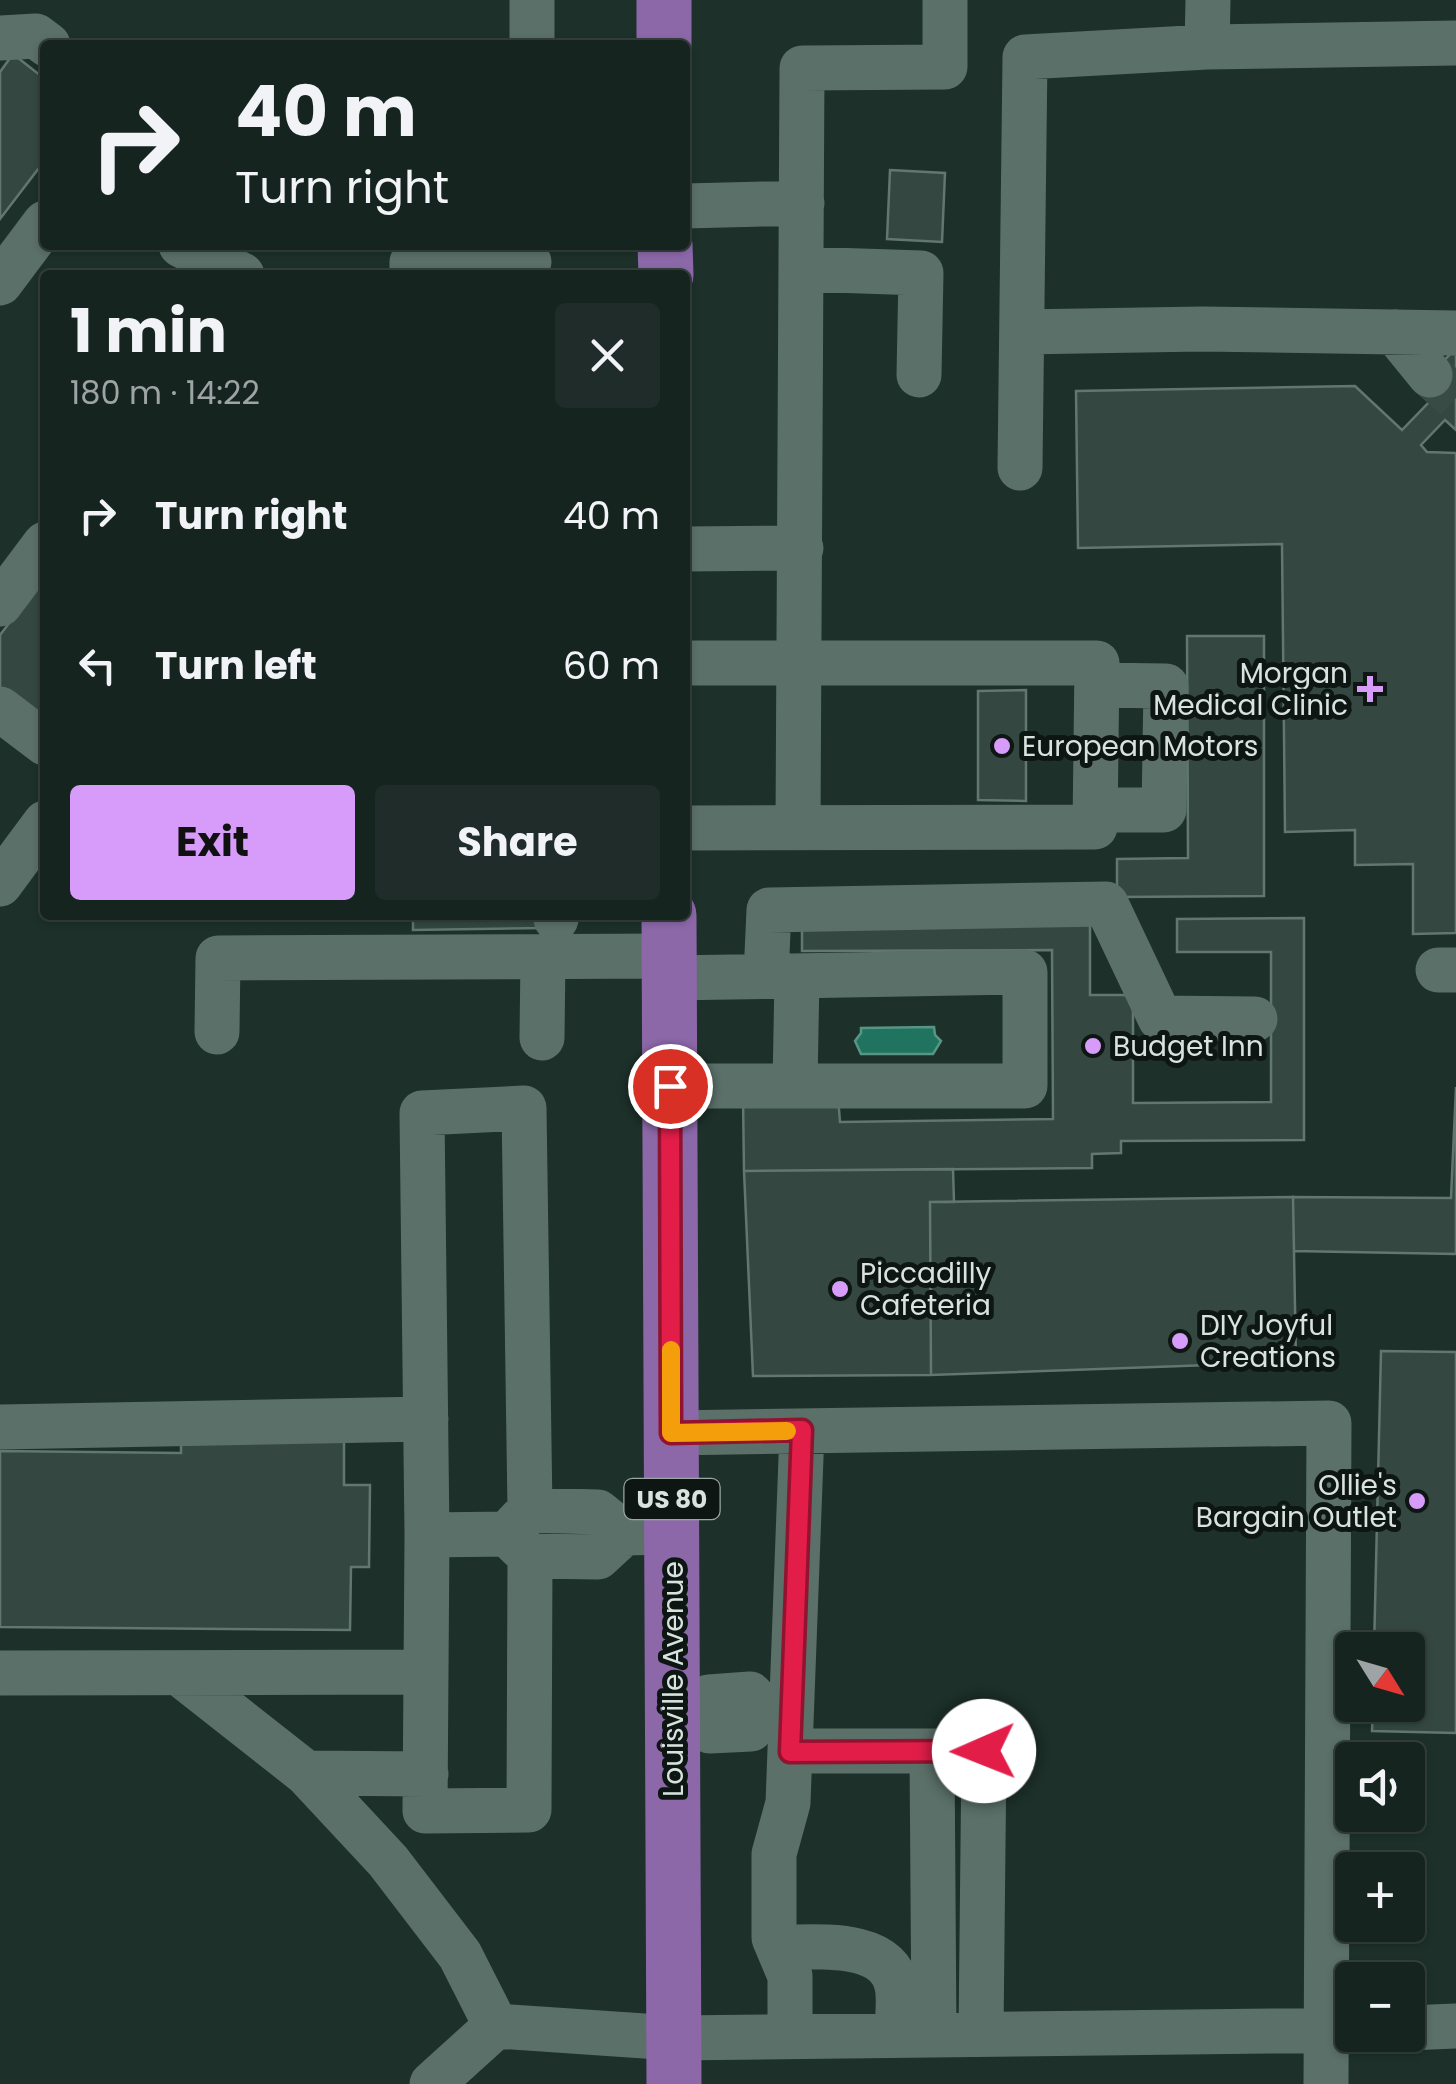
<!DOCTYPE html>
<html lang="en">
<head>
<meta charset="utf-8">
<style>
	:root { --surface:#162420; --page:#1f2c29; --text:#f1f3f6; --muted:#9ea4a5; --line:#35413e; --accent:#d79bf9 }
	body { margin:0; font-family:Poppins,sans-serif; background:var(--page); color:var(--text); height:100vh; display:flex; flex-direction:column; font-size:38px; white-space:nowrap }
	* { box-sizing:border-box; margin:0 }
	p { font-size:32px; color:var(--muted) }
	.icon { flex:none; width:55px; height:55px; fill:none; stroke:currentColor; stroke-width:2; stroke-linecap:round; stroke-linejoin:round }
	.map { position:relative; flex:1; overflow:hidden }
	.sheet { position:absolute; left:40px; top:270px; width:650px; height:650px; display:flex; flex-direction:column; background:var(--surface); border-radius:10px; box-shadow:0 2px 8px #0004,0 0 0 2px var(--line) }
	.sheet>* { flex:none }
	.top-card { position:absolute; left:40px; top:40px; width:650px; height:210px; border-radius:10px; box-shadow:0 2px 8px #0004,0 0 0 2px var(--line); background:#162420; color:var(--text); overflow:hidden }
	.needle { width:65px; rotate:127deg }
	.fabs { position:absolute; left:1335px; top:1632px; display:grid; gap:20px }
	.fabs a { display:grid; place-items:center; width:90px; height:90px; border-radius:10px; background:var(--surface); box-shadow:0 2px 8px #0004,0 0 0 2px var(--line); font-size:50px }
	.pin { position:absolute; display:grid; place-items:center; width:85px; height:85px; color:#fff; margin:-42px; border:5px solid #fff; border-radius:50%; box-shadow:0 2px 10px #0007 }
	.me { position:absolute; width:110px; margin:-55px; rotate:269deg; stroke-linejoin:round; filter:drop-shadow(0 0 8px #0008) }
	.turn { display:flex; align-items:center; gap:35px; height:210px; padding:0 30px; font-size:45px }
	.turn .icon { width:130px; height:130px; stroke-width:2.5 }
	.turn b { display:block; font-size:70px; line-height:85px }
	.round { display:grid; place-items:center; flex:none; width:105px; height:105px; border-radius:10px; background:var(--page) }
	.overview { display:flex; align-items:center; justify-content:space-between; height:170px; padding:0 30px }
	h1 { font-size:60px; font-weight:700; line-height:75px }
	.action { display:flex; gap:20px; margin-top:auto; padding:20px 30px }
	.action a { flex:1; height:115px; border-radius:10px; background:var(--accent); color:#111; font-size:40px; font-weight:700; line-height:115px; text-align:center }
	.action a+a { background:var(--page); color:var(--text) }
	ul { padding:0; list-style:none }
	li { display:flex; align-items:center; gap:30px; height:150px; padding:0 30px }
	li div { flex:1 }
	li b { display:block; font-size:38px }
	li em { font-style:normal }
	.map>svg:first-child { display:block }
</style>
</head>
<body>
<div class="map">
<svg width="1456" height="2084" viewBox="0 0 1456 2084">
	<rect width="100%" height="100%" fill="#1d302a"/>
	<path fill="#20735e" stroke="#579585" stroke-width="2.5" d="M934,1027L935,1035L941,1041L933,1054H861L855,1041L861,1033V1028Z"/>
	<path fill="#344841" stroke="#61776f" stroke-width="2.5" d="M13,54L45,79V160L0,219V72Z
		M890,170L945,173L942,242L887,239Z
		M1456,348V430L1445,420L1421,445L1427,452L1456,453V933L1413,934V864L1355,865V830L1285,832L1282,544L1078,548L1076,391L1355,386L1402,430L1429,402L1416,390Z
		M45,576V721L0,694V635Z
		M1187,636H1264V896L1117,897V859L1188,858Z
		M1026,690V801L978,800V691Z
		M413,915H545V928L413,930Z
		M1090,918V995H1133V1103L1271,1102V952H1177V919L1304,918V1140L1121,1141V1153L1092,1154V1168L744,1171L743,1098L838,1097L840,1122L1053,1119L1052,950L802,951V919Z
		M1456,1087V1254L1294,1251L1293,1197L1451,1198Z
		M953,1169L954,1202H930L931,1375L753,1376L744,1171Z
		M1293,1197L1296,1362L931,1375L930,1202Z
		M1381,1351L1456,1352V1733L1372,1731L1373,1705H1408V1650H1374Z
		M181,1439L344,1441V1485H370L369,1567H351L350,1630L0,1627V1451L181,1453Z"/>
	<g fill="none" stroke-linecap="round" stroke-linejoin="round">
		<path stroke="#394b45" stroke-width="45" stroke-dasharray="45 22" stroke-linecap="butt" d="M1430,375L1456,398"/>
		<path stroke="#5b7069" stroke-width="45" d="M532,0V45
			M0,38L36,36L48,45
			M1207,47L1208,0
			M685,206L802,203
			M181,245L242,275
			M802,269L921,273L919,375
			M412,275V262H529
			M0,283L45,223
			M1022,332L1202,329L1456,333
			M1395,332L1430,375
			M1020,468L1025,57L1207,47L1456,43
			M685,549L801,548
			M0,604L45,544
			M685,663H1097L1095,827L685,828
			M0,709L45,743
			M1095,810H1164L1166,686L1097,685
			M798,827L802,68L945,67V0
			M0,884L45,823
			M556,919L557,915
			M1438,970H1456
			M766,976L769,910L1106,904L1160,1018L1255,1019
			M669,978L1025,972V1086H670
			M217,1032L218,958L669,956
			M542,1038L543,957
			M795,1086L797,976
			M0,1427L426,1419
			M671,1433L1329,1423L1326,2084
			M624,1533L598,1557L530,1556L507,1534L530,1510L598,1512L624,1533L672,1532
			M507,1534L427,1535L422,1113L524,1108L530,1510
			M427,1535L425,1811L529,1810L530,1556
			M0,1673L426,1672
			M179,1673L306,1773L426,1774
			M699,1715L709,1697L750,1694L765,1710H791
			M699,1715L710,1731L751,1729L765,1710
			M790,1751H984L981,2034
			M932,1752L934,2034
			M306,1773L388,1861L460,1955L496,2026
			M778,1947C814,1948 887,1938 897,1986C900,2001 897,2019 897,2034
			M1408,2028L1456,2026
			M790,2035V1976L774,1938V1854L788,1803L802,1431
			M432,2084L496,2026L674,2038L1352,2030"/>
		<path stroke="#8c68a9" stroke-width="55" d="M664,45V0
			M665,245L666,275
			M669,915L674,2084"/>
	</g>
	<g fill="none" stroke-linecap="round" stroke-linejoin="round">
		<defs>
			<path id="route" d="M670,1086L671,1433L802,1430L790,1752L984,1751"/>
		</defs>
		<use href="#route" stroke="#92132f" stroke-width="25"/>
		<use href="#route" stroke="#e11d48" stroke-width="18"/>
		<path stroke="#f59e0b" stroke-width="18" d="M671,1350V1433L787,1431"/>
	</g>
	<g fill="#d79bf9" stroke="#0e1613" stroke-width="4">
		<path d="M1365 674h10v10h10v10h-10v10h-10v-10h-10v-10h10z"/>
		<circle cx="1002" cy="746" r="10"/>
		<circle cx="1093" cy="1046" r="10"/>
		<circle cx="840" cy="1289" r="10"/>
		<circle cx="1180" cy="1341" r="10"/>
		<circle cx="1417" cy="1501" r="10"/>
	</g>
	<g text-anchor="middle" stroke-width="10" stroke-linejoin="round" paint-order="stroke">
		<rect fill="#0e1613" stroke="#9ba6a2" stroke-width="2.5" x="624.5" y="1479" width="95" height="40" rx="8"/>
		<g font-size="25" font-weight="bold" fill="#d8e3df">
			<text x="672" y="1508">US 80</text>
		</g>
		<g font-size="28" fill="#d8e3df" stroke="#0e1613" text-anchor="start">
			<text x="1348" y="683" text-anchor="end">Morgan<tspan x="1348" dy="32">Medical Clinic</tspan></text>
			<text x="1022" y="756">European Motors</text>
			<text x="1113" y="1056">Budget Inn</text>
			<text x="860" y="1283">Piccadilly<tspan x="860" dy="32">Cafeteria</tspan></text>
			<text x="1200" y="1335">DIY Joyful<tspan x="1200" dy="32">Creations</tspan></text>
			<text x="1397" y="1495" text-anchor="end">Ollie's<tspan x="1397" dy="32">Bargain Outlet</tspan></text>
		</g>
		<g font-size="28" fill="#d8e3df" stroke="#0e1613">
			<text transform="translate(673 1679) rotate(-90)" y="10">Louisville Avenue</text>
		</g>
	</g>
</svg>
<div class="fabs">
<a><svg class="needle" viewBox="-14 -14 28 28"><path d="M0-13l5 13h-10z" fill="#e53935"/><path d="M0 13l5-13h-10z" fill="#9ea4a5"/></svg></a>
<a><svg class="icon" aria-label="sound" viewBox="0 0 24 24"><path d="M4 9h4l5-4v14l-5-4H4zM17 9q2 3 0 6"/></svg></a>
<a>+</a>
<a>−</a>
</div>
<div class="pin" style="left:670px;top:1086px;background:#d93025"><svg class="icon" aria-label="arrive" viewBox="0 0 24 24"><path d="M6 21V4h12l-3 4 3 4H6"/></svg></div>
<svg class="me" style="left:984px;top:1751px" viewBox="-20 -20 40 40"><circle r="19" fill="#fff"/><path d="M0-13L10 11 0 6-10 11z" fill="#e11d48"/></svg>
<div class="top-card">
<div class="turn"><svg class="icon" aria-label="right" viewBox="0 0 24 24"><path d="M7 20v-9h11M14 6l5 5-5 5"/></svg><div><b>40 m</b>Turn right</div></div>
</div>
<section class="sheet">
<div class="overview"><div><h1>1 min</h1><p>180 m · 14:22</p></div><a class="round"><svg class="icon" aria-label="close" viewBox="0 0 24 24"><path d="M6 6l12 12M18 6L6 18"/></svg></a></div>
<ul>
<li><svg class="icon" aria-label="right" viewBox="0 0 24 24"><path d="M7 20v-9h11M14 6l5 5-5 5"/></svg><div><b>Turn right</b></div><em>40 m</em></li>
<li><svg class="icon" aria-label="left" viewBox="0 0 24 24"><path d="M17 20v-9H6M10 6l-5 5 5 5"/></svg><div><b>Turn left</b></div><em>60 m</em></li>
</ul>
<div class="action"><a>Exit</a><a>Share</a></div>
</section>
</div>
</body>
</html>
